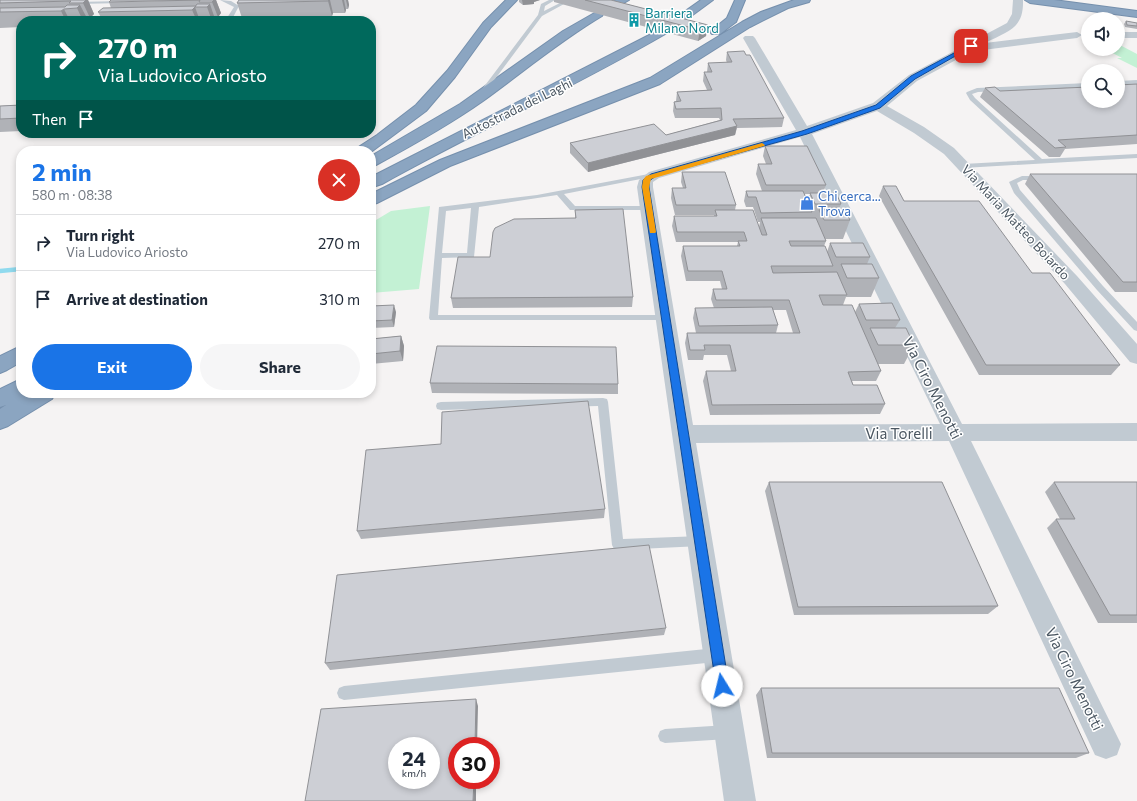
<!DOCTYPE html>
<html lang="en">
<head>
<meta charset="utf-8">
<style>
	:root { --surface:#fff; --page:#f6f6f7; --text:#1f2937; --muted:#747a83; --line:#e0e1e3; --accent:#1a74e7 }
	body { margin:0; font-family:Commissioner,sans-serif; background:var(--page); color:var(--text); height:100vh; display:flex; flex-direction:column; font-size:15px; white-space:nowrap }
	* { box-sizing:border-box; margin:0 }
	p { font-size:13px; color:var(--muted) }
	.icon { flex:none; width:22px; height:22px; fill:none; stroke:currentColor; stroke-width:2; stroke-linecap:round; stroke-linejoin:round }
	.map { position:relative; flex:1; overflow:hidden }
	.details { position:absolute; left:16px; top:146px; width:360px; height:252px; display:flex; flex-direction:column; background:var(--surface); border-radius:16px; box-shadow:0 2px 6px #0003 }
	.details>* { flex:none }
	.banner { position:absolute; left:16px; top:16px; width:360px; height:122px; border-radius:16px; box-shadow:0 2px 6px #0003; background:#00695c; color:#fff; overflow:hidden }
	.tools { position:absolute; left:1081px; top:12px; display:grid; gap:8px }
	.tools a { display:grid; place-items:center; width:44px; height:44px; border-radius:50%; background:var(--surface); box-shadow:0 2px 6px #0003; font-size:20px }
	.speed { position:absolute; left:388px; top:737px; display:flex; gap:8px; font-size:20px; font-weight:700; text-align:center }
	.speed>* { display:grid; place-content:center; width:52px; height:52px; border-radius:50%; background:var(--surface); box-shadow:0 2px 6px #0003; line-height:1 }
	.speed small { font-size:10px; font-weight:400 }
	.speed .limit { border:6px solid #d22; background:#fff; color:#111 }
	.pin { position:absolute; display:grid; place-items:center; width:34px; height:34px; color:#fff; margin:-17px; border-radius:8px; box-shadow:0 2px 6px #0006 }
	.me { position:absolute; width:44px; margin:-22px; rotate:351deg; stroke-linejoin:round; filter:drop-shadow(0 0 3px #0008) }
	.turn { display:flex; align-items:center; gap:14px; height:84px; padding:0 16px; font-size:18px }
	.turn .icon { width:52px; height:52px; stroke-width:2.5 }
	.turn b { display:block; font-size:28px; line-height:34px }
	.then { display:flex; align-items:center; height:38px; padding:0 16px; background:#0003; gap:8px; font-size:15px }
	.round { display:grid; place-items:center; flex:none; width:42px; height:42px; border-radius:21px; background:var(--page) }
	.overview { display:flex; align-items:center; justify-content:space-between; height:68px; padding:0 16px }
	h1 { font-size:24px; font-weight:700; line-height:30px; color:var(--accent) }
	.button { display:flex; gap:8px; margin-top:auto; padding:8px 16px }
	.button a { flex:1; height:46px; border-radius:24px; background:var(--accent); color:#fff; font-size:16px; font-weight:700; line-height:46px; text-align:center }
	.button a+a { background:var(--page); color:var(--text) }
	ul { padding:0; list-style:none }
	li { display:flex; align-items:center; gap:12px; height:56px; padding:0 16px; border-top:1px solid var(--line) }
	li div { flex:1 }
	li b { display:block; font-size:15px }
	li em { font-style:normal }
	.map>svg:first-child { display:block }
</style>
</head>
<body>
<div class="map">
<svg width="1137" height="801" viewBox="0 0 1137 801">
	<rect width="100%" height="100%" fill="#f5f3f3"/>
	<path fill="#c3f1d4" d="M1118,44L1137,54V68L1117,58H1122L1105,49H1118Z
		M430,206L419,289L371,293V223L391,211Z"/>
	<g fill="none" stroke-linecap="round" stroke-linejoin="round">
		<path stroke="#90daee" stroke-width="4.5" d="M0,271L21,269"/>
		<defs>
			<path id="motorway" d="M506,0H517L491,27L455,77L426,111L371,152L355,151L357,148L377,135L416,105L447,71L483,23Z
				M616,0H629L610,11H602L601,9Z
				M701,0H713L675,28H667L665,26L667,24Z
				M735,0H745L736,22L720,34H712L710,32L712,30L727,18Z
				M794,0H810L809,2L788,8L750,27L660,84L450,166L377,203L371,205V194L440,160L650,78L742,22L761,12Z
				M1025,0H1054L1137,11V17L1030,3Z
				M598,11L602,12L603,14L602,16C560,41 523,72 483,101C449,125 413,145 376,165L371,167V156L460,104L563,31Z
				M663,28L667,29L669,31L667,33C574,87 476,132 382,184L376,186L371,184V177Z
				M21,346V362L7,370L0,373V356Z
				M21,379V393H55L52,399L8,426L0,429V409L6,405L0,407V389Z"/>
		</defs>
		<use href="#motorway" stroke="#7690ad" stroke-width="2"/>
		<path fill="#c1cad2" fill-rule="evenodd" d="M220,0L231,1L239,6L231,21H225L234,7Z
			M549,0H555L545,6L544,11L560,3L564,4L542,16L484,94H480V92L538,15L541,4Z
			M122,1L124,3L76,4L74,3L76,2Z
			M1137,80V84L1118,85V81Z
			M1088,83V87L978,92L972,94L975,98L1042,159L1137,154V158L963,168L960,166L963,164L1035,160L970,100L966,93L967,92L977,88Z
			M654,173L658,175L656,176L564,194L575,206H652V210H570L557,195L479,207L474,257L442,258L438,315H666L669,316L670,318L669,320H430L429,318L439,207L537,195ZM471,208L467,253H442L446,211Z
			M1022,176H1043V180H1023L1017,183L1020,190L1103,286L1137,322V331L1134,330L1097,290L1014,193L1009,182Z
			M603,398L607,399L608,402L623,539L701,536L705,537L707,541L705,545L701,546L618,550L614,549L612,545L598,406L441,410L437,409L436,406L437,403L441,402Z
			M716,648L721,650L723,655L721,660L716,662L344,700L339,698L337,693L339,688L344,686Z
			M728,725L733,727L735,732L733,737L728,739L665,743L660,741L658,736L660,731L665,729Z"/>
		<path fill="#c1cad2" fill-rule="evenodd" d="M1013,0H1023C1024,29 1008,31 985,43L1077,32L1082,35L1077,38L983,50L978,48L917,81L887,106L924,127L954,148L1077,276L1137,344V364L1130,362L1065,284L944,154L914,133L877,111L812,134L962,424L1137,423V441H971L1121,744L1117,755L1106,759L1095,755L949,441L696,443L756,801H724L637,187L639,180L649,172L796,130L743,38L745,36H753L755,38L807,126L873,103L909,75L1007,23L1012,14ZM800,137L940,424L693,425L653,187V182L659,178Z
			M1118,32H1137V38H1118Z"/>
		<use href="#motorway" fill="#8ba5c1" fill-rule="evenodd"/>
	</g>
	<path fill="#b0b2b7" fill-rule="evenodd" d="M0,0H88L94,14L90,18H87L88,20L87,21H21V27L0,28Z
		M216,0L221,13L218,17H214L215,19L213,21H103L98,12L111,8L109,2Z
		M239,0H348L349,5L348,9H346V10L345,13H333L332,16L242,18L237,3Z
		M519,0H540L534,2V4L523,5L519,2Z
		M554,0H611L708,25L706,36L698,41L554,2Z
		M1126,21L1137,23V29L1125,27L1124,24Z
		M727,52L784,118L782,127L737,128L735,135L588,172L570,153V143L666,135L720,120L719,118H675L673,111L674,102L676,101L677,92L707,90L703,81L704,72H707L708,63H727L726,60Z
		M1137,84V144L1065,149L1060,157H1049L980,97L985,88L1000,91Z
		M21,105V131L0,132V106Z
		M765,146L826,185L823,193L841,204L839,209L850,220L843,239H825L826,241L824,246L827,252L830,243L870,257L867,264L879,278L871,297H846L843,305L855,312L859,304L900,320L895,328L914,345L904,364H878L881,371L876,381H852L853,385L885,404L880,414L710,415L703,381L706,371H731L727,355H704L703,360H688L685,343L687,333H696L693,318L695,308H714L711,299L713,289H722L720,281H686L681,256L683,246H737L738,242H676L672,226L674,216H714V215H675L671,198L672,188H683L681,182L682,172L736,205L735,210L759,227L760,222H758L753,207H746L744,201L746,191H762L756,174L758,164H766L763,156ZM805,194H810L808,201ZM773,310H786L793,333H776L778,325Z
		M1030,174H1137V292H1115L1025,184Z
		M883,186L904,201L1032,273L1120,365L1111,375H979L879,196Z
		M575,210L633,297L632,307L453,308L451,298L490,257L575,218Z
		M371,306L396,312L394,327L371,328Z
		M401,336L404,346L403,361L371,364V339Z
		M430,383L618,384V394L432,393Z
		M769,482L998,606L988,614L794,615L765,491Z
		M1054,482H1137V623H1098L1047,528L1056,519H1060L1045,492Z
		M605,509L604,518L361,539L357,531Z
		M666,628L664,635L330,670L325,663Z
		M761,688L1089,753L1076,758H767L756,695Z"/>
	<path fill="#909195" d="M86,0H88L94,14L90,18L83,3Z
		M214,0H216L221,13L218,17L212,2Z
		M329,0H330L333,13L332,16L328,1Z
		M342,0H344L346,10L345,13Z
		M346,0H348L349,5L348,9Z
		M522,0H540L534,2V4L523,5Z
		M210,4L215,19L213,21H212L207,7Z
		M80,5L88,20L87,21H83L77,8Z
		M196,6L195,7L200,21H197L192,10Z
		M64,9L70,21H66L61,11Z
		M708,25L706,36L698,41L700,30Z
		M737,126L735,135L588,172V163Z
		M394,305L396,312L394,327L392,320Z
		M401,336L404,346L403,361L400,351Z
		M476,699L478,706L477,746H475Z
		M474,780H476V801H473Z"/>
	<path fill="#cdcfd5" stroke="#909195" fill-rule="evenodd" d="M0,0H86L83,3H69L71,1L0,3Z
		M111,0H214L212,2H199L200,0L109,2Z
		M239,0H329L328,1L237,3Z
		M585,0H611L708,25L700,30Z
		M197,4H210L207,7H195Z
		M67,5H80L77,8L64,9L61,11L0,12V8L65,7Z
		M196,6L192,10L98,12L103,8Z
		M1126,21L1137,23V26L1127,25Z
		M744,51L746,55H750L784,118L733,119L737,126L588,163L570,143L654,124L666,135L722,120L721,108L676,109L674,102L681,101L677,92L712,90L704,72H712L708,63L732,62L727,52Z
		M1137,84V135L1058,140L1066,147L1055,148L985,88L995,87L1000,91L1088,87V101H1118V85Z
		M21,105V118L0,119V106Z
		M765,146H807L826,185H766L758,164H772Z
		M682,172H725L736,205H676L672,188H686Z
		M1030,174H1137V282H1123Z
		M883,186H896L904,201H979L1032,273H1050L1120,365H986Z
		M746,191H803L812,212L761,213L756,197H748Z
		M810,193H836L841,204H815Z
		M623,209L633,297L451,298L458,257H490L493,232L495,228L514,219L576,218L575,210Z
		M844,209L850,220H824L819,210Z
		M715,210H753L762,235H767L761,218H816L826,241H789L791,246H825L833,266H771L773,273L837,272L847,295H819L823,305H852L881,371L848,372L853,385H877L885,404L712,405L706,371H736L730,345H704L705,350H690L687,333H800L789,300H716L713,289H727L722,271H688L683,246H740L738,241H747L744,232H677L674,216H717Z
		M830,243H863L870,257H836Z
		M841,264H872L879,278H847Z
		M892,303L900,320H866L859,304Z
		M394,305L392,320L371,321V306Z
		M772,307L778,325L699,326L695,308Z
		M870,328H906L914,345H878Z
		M401,336L400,351L371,354V339Z
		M437,346L616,347L618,384L430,383Z
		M588,401L605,509L357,531L366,450L441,444L442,412Z
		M769,482H942L998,606L798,607Z
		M1054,482H1137V615H1110L1056,519H1075Z
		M649,545L666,628L325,663L337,575Z
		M761,688H1059L1089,753H772Z
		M476,699L475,746H457V780H474L473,801H305L321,709ZM397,746H431V780H397Z"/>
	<path fill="#1a74e7" stroke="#114b96" d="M969,45L973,46L915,79L880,108L807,134L656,176L649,181V187L729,686L727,690L722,692L718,690L716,686L642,187L643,180L651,174L802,131L876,105L911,76Z"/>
	<path fill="#f59e0b" d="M762,143L765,145L764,146L651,179L649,187L656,232L655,233H650L642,187L643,180L646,176Z"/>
	<defs>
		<symbol id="building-bare" viewBox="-9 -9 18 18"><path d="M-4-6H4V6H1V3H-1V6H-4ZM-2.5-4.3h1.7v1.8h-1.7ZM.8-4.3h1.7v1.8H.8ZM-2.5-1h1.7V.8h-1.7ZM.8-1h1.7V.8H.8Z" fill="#0f9aa8" stroke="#fff" stroke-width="2.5" paint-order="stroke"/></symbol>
		<symbol id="shop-bare" viewBox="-9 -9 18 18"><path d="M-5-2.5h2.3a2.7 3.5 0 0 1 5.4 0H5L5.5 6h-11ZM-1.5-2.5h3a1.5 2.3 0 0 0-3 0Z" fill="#3f7fe0" stroke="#fff" stroke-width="2.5" paint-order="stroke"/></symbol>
	</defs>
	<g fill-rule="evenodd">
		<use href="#building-bare" x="624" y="10" width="20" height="20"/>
		<use href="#shop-bare" x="797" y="193" width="20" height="20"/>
	</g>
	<g text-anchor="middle" stroke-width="3" stroke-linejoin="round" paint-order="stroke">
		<g font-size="13" fill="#0d838f" stroke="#fff" text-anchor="start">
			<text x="645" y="18">Barriera<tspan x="645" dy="15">Milano Nord</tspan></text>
		</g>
		<g font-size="13" fill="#4a5661" stroke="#fff">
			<text transform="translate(517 108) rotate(-26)" y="5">Autostrada dei Laghi</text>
			<text transform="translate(1016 222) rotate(47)" y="5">Via Maria Matteo Boiardo</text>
		</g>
		<g font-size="13" fill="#366cbe" stroke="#fff" text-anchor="start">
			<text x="818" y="201">Chi cerca...<tspan x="818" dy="15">Trova</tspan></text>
		</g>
		<g font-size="15" fill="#4a5661" stroke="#fff">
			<text transform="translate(932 388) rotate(63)" y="5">Via Ciro Menotti</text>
			<text x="899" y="439">Via Torelli</text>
			<text transform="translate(1074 679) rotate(64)" y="5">Via Ciro Menotti</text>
		</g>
	</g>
</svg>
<div class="tools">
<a><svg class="icon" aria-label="sound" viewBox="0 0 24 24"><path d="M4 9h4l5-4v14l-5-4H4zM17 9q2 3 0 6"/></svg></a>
<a><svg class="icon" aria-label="search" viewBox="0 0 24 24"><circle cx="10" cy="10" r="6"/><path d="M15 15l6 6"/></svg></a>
</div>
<div class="speed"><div>24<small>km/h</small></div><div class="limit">30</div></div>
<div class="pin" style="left:971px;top:46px;background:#d93025"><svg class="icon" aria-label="arrive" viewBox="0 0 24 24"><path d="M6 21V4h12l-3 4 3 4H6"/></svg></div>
<svg class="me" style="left:722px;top:686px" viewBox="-20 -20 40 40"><circle r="19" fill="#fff"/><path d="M0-13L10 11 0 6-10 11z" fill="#1a74e7"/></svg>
<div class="banner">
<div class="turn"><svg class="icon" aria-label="right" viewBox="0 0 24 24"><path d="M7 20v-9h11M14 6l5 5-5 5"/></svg><div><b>270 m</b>Via Ludovico Ariosto</div></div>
<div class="then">Then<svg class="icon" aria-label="arrive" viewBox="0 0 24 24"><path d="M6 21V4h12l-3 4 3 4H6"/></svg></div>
</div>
<section class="details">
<div class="overview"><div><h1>2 min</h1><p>580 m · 08:38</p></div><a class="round" style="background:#d93025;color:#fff"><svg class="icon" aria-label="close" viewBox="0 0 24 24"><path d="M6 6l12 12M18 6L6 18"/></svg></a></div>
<ul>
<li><svg class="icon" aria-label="right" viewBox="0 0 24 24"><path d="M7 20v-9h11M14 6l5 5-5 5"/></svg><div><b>Turn right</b><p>Via Ludovico Ariosto</p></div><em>270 m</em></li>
<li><svg class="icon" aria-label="arrive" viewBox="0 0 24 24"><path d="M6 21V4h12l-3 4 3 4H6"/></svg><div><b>Arrive at destination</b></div><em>310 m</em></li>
</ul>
<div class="button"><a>Exit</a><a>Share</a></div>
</section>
</div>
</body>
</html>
